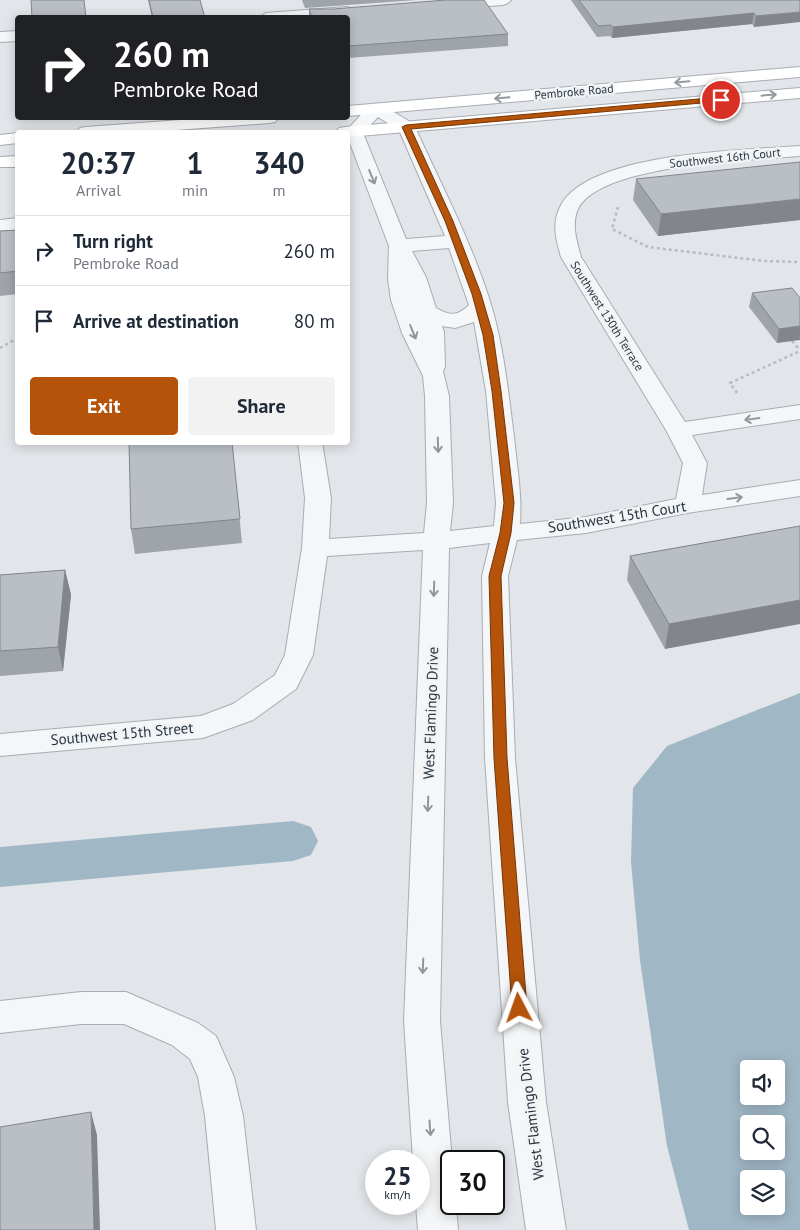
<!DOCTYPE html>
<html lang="en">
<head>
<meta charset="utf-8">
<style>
	:root { --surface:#fff; --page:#f2f2f3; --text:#1f2937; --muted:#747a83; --line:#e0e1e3; --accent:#b45309 }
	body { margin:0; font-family:"PT Sans",sans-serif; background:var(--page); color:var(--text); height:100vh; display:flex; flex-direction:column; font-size:19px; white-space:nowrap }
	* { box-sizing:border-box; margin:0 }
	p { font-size:16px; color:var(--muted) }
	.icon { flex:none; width:28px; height:28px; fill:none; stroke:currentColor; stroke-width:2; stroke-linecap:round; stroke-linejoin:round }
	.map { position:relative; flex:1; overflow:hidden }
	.details { position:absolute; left:15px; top:130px; width:335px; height:315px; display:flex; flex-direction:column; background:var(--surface); border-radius:5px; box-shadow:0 2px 12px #0003 }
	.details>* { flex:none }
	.banner { position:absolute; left:15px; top:15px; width:335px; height:105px; border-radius:5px; box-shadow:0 2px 12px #0003; background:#202124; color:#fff; overflow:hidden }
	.controls { position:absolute; left:740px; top:1060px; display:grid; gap:10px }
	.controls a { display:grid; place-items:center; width:45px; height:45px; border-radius:5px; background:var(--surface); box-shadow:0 2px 12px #0003; font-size:25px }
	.speed { position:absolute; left:365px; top:1150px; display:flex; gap:10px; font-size:25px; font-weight:700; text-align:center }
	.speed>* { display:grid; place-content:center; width:65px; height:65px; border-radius:50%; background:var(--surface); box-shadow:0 2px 12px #0003; line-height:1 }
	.speed small { font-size:12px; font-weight:400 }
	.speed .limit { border:2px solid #111; border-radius:8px; background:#fff; color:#111 }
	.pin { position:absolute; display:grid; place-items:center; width:42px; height:42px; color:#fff; margin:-21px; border:2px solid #fff; border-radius:50%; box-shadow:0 1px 5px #0007 }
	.me { position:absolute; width:55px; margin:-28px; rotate:356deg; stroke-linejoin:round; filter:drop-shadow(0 0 4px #0008) }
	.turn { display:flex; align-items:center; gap:18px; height:105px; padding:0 15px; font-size:22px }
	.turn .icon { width:65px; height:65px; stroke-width:2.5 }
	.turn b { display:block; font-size:35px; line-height:42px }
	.eta { display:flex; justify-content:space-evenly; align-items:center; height:85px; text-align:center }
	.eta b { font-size:30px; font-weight:700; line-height:35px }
	.button { display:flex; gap:10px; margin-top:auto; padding:10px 15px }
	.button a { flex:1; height:58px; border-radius:5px; background:var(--accent); color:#fff; font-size:20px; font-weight:700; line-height:58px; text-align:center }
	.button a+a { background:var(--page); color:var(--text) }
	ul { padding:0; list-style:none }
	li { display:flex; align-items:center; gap:15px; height:70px; padding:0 15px; border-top:1px solid var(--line) }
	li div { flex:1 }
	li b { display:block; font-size:19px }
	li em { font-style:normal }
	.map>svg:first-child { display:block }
</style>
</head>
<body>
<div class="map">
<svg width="800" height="1230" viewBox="0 0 800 1230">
	<rect width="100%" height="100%" fill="#e2e5e9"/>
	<path fill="#a0b7c6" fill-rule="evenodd" d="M800,693V1230H689L667,1146L640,960L631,862L633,788L667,746ZM749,1069H776V1096H749ZM749,1124H776V1151H749ZM749,1179H776V1206H749Z"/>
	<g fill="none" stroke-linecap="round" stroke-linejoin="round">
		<path fill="#a0b7c6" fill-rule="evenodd" d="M293,821L311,827L318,841L311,855L293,861L0,887V847Z"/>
		<defs>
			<path id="minor" d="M445,0H511L508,3L503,5L447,9L442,7L439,4Z
				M347,7L352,9L355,12L352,15L335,18H259L266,13Z
				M18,31V41L0,42V32Z
				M376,104L382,105L412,123L415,127C440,182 469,237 488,295C503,340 508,389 514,437C517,466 522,494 520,524L586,517L676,499L683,463L666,430L561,257C556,239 551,223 561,205C590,152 745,150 800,146V156C754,160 600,164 578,209C571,225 577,241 581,257L685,422L800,405V419L692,435L707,463L702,495L800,480V496L687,513L586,533L517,540L508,576L515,758L546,1102L566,1230H526L508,1102L485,758L482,576L490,543L449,548L440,1021L452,1161L451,1204H456L458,1230H418L416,1204H419V1161H413L404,1021L423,550L327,556L313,655L296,689L253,720L203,738L0,756V734L201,716L233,704L275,675L285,655L302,548L305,498L298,442H322L331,498L329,539L424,533L427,503L425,396L423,376L402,333L391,300L388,279L389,246L348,138V132H345L370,105ZM378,117L399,130L445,236L406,239L363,133ZM449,248L469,305C458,316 450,316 436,308L426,277L412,251ZM474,322L486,391L496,503L494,526L450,531L453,503L449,396L443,371L445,367L444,332L442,326L455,328Z
				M18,218V230L0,232V220Z
				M81,992H126L198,1023L216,1036L234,1077L243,1116L256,1230H216L205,1116L198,1077L190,1059L172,1045L124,1024H81L0,1033V1001Z"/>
			<path id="secondary" d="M800,67V77L348,116V106Z
				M800,88V98L348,137V132H336L339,128L345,127Z
				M207,118H278L275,122L269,123L149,132H77L80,128L86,127Z
				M18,133V143L0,145V135Z
				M18,156V167H0V157Z"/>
		</defs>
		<use href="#minor" stroke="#a7adb3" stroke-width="2"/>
		<use href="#secondary" stroke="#a7adb3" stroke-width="2"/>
		<path stroke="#b8bcc0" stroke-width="2.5" stroke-dasharray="3 3" stroke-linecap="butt" d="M618,207L612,229L648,247L764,261L800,262
			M792,341L800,350
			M0,348L18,338
			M737,393L730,383L800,351"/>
		<use href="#minor" fill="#f4f6f7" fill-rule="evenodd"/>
		<use href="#secondary" fill="#fff" fill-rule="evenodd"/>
	</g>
	<path fill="#9fa4a9" d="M148,0H200L205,18H152Z
		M302,0H417L305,8Z
		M571,0H800L754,27L752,24L612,38L610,36L597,37Z
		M309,9H333L508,34V46L348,58V18H309Z
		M636,179L800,220L658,236L633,200Z
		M18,230V294L0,296V231Z
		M752,293L800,298L777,343L749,307Z
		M232,442L242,543L135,554L131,529Z
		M800,526L665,649L627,580L630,556Z
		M65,570L71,595L63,671L0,676V575Z"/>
	<path fill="#82868a" d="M800,12V22L754,27L756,16Z
		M754,13L752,24L612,38L613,27Z
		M800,199V220L658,236L661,214Z
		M800,326V340L777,343L779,329Z
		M65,570L71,595L63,671L58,647Z
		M800,600V624L665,649L669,624Z
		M91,1112L97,1135L100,1230H94Z"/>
	<path fill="#b9bfc5" stroke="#82868a" d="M31,0H84L86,18H32Z
		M149,0H200L205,18H153Z
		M446,0H484L508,34L348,46V18H312L309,9H333Z
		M579,0H800V12L756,16L754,13L613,27L611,25L598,26Z
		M800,162V199L661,214L636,179Z
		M18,230V271L0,273V231Z
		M792,288L800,298V326L779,329L752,293Z
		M129,442H232L240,519L131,529Z
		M800,526V600L669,624L630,556Z
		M65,570L58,647L0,651V575Z
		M91,1112L94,1230H0V1127Z"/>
	<defs><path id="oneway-shaft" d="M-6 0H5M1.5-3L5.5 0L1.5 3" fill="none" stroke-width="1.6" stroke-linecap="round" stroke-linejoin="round" transform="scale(1.25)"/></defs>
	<g stroke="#959a9f">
		<use href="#oneway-shaft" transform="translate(682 82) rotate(175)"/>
		<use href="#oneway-shaft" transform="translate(769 95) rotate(-5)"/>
		<use href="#oneway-shaft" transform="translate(502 98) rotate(175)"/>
	</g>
	<g stroke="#90969b">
		<use href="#oneway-shaft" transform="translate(372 177) rotate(68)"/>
		<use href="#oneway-shaft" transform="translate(413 332) rotate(68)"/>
		<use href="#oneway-shaft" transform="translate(752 419) rotate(172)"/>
		<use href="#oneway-shaft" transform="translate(438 445) rotate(88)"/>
		<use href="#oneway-shaft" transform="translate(735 498) rotate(-8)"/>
		<use href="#oneway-shaft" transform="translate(434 589) rotate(92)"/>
		<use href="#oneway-shaft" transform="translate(428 804) rotate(92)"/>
		<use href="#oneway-shaft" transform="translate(423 966) rotate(92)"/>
		<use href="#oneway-shaft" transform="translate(430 1128) rotate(86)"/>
	</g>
	<path fill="#b45309" stroke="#753606" d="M721,97L724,98V101L411,129L453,221L481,294L493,335L501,391L514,503L511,533L501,576L507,758L527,1008L524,1013L519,1014L514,1013L512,1008L494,758L489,576L500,533L504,503L492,391L483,335L472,294L445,221L402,127L406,125Z"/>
	<g text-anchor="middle" stroke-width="4.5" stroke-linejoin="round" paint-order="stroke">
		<g font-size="12" fill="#2b353f" stroke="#f1f4f6">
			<text transform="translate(574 92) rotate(-5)" y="4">Pembroke Road</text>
			<text transform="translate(725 158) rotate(-6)" y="4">Southwest 16th Court</text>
			<text transform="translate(607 316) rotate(58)" y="4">Southwest 130th Terrace</text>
		</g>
		<g font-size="15" fill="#2b353f" stroke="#f1f4f6">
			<text transform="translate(617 517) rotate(-9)" y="5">Southwest 15th Court</text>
			<text transform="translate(431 713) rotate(-88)" y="5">West Flamingo Drive</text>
			<text transform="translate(122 734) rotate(-5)" y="5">Southwest 15th Street</text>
			<text transform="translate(531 1114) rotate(-97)" y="5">West Flamingo Drive</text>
		</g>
	</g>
</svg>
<div class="controls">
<a><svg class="icon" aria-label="sound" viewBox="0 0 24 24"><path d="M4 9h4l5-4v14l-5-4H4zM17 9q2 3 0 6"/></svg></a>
<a><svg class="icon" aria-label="search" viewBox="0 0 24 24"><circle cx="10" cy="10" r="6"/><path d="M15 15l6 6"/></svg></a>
<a><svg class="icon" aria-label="layers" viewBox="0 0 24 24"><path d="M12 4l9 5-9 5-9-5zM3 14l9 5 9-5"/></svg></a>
</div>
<div class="speed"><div>25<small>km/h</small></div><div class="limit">30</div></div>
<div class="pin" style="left:721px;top:100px;background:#d93025"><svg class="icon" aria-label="arrive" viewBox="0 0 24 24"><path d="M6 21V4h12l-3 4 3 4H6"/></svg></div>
<svg class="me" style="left:519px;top:1008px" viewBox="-20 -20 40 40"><path d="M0-17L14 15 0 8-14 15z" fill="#b45309" stroke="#fff" stroke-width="4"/></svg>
<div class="banner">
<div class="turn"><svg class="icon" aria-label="right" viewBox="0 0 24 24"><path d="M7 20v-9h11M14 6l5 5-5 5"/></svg><div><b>260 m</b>Pembroke Road</div></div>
</div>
<section class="details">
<div class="eta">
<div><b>20:37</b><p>Arrival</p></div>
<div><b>1</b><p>min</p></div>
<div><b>340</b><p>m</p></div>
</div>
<ul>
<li><svg class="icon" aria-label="right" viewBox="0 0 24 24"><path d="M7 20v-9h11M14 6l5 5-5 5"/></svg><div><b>Turn right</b><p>Pembroke Road</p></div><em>260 m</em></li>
<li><svg class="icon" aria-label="arrive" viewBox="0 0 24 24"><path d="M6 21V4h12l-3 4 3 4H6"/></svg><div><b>Arrive at destination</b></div><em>80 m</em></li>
</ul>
<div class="button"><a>Exit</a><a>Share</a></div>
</section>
</div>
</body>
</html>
